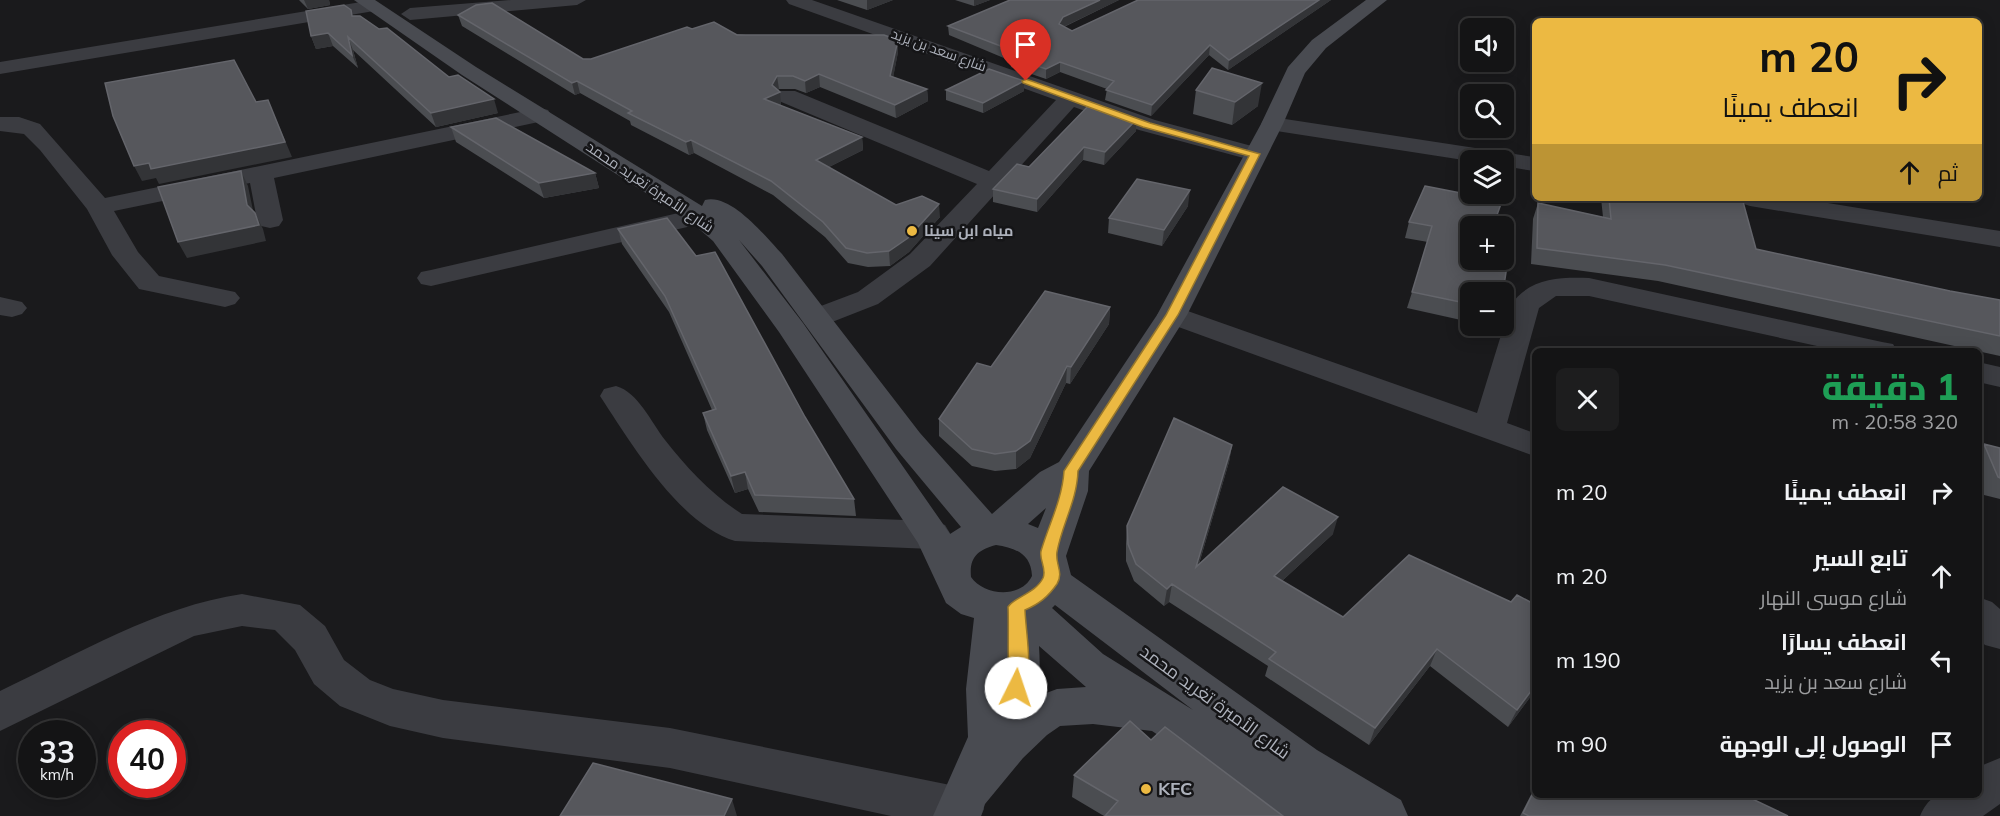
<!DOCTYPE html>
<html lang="ar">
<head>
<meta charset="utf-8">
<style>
	:root { --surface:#141415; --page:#1d1d1e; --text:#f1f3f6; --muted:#9d9ea0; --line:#333334 }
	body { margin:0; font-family:Mulish,Cairo,sans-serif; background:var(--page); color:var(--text); direction:rtl; height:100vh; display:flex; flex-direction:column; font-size:22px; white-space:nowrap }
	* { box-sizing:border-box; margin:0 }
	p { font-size:20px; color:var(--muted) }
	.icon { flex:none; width:33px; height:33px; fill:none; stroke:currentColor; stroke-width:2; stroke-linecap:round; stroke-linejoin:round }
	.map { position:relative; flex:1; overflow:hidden; direction:ltr }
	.drawer { position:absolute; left:1532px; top:348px; width:450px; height:450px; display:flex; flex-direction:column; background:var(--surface); border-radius:9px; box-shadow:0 3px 15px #0003,0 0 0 2px var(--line); direction:rtl }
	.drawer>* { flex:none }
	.hud { position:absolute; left:1532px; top:18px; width:450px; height:183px; border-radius:9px; box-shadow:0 3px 15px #0003,0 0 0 2px var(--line); direction:rtl; background:#ecb942; color:#111; overflow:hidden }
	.fabs { position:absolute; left:1460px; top:18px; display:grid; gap:12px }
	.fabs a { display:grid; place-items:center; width:54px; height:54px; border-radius:9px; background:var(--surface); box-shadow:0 3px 15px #0003,0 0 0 2px var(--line); font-size:30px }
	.speed { position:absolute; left:18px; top:720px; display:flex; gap:12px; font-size:30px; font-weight:700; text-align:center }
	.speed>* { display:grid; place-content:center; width:78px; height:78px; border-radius:50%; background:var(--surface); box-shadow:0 3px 15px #0003,0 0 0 2px var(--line); line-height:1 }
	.speed small { font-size:15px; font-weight:400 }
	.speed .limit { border:9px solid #d22; background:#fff; color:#111 }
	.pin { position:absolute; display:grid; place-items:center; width:51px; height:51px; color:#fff; margin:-62px -26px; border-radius:50% 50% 50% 0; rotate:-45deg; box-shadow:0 0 6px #0007 }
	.pin .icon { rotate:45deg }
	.me { position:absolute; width:66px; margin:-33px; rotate:4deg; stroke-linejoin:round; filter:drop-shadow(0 0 4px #0008) }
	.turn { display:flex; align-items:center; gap:21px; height:126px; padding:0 24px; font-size:27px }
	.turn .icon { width:78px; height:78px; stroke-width:2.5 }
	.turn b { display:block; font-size:42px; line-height:51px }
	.then { display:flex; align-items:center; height:57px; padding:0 24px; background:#0003; gap:12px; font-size:22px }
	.round { display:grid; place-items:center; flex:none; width:63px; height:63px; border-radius:9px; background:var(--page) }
	.summary { display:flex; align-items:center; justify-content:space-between; height:102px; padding:0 24px }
	h1 { font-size:36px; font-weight:800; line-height:45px; color:#1e9e55 }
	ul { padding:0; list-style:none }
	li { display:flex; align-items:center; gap:18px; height:84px; padding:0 24px }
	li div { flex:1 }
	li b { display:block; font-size:22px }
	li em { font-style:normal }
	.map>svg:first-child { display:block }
</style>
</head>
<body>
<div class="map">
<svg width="2000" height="816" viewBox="0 0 2000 816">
	<rect width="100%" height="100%" fill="#1a1a1c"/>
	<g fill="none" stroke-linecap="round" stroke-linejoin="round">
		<path fill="#3b3c41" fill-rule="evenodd" d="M373,0L382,6L380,10L0,74V62Z
			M511,0H586L577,5L410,20L401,14L410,8Z
			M786,0H812L1155,120L1263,149L1267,154L1263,159L1255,161L1139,130L1074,107L930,266L878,304L827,324L816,327L805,324L801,318L805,312L858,292L910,254L977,184L779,101L776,96L779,91H795L989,171L1056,100L789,4Z
			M540,108L548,110L551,115L548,120L274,178L283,220L279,226L270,228L261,226L257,220L250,183L114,211L138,252L159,276L235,292L240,298L235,304L225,307L139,289L112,255L87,209L40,150L24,134L0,131V117H19L40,124L105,198Z
			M1272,117L1534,157V171L1503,166V160L1470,161L1264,129L1261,124L1264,119Z
			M1737,198H1797L2000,231V247L1750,206L1741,203Z
			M700,208L709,210L713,216L709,222L431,286L421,284L417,278L421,272L431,270Z
			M1589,278L1882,342L1893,344L1897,351H1840L1589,296H1556L1539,308L1507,423L1534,433V456L1162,321L1157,315L1162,309L1172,306L1182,309L1477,413L1510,306C1529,278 1558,277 1589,278Z
			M0,297L22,302L27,308L22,314L12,317L0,315Z
			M1978,362L2000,367V387L1978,382Z
			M616,386C638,392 651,422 665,440C687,468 712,495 742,514L932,521L945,525L951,535L945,545L932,549L735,541C679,524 631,443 600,396L604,389Z
			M242,594L300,605L325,626L344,660L370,680L393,689L443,700L670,728L960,787L977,793L984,809L981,816H891L670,768L443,738L390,726L340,706L314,684L295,650L275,630L242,626L194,636L0,731V691C76,655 158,606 242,594Z
			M1978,597L1992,602L2000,609V649L1985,645L1978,638Z
			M2000,758V804L1983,816H1920C1933,786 1949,795 1978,795V767Z"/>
		<path fill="#494b51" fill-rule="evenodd" d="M354,0H375L476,67L702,206L705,200C731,193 765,236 782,254L920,433L992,514L1040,472L1059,462L1157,315L1261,124L1288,67L1312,40L1366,0H1387L1326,48L1305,73L1283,124L1187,315L1089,471L1088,491L1066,556L1071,575L1317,750L1401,800L1408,816H1280L1152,731L1093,724L1060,726L1047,735L1023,758L985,804L981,816H933L968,737L966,689L974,618L961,614L946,603L918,543L779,332L713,241L691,222L462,75ZM739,240L762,266L896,449L961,527L950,534L803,323ZM1046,508L1038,528L1028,524ZM996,545C1016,548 1031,554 1032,576C1021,599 984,596 971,577C969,557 978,550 996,545ZM1055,605L1193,710L1103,654L1052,608ZM1039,646L1086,687L1057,689L1033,698C1041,681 1040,665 1039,646Z"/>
	</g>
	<path fill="#4b4d51" d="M299,0H329L330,5L308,9Z
		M837,0H893L867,10Z
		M955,0H990L974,6Z
		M1010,0H1119L1064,27L1072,31L1138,0H1331L1228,70L1209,55L1151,116L1105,100L1107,89L1060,72L1046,79L1011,67V61L949,35L948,26Z
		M458,15L583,59H591L692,29L898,52L893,77L927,89L928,101L896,118L820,87L806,93L795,89H779L778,90L781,104L780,105L862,137L863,150L829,167L896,205L940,217L909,252L890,266L868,267L848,263L825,237L773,195L694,153L689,155L631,125L630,121L580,93L575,95L462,26Z
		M354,16L449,77L498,113L436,127L353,50L358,68L333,46L316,49L311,36Z
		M1024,81V91L983,113L946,100V90Z
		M1196,90L1258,106L1232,125L1193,114Z
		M1137,119L1136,131L1104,165L1083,160L1037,212L993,202V189L1029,167Z
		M451,127L595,173L599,188L544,198L456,142Z
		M1425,186L1470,260V322L1407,308L1428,242L1405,238L1409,222Z
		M1601,198H1742L1756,249L1950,291L2000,300V356L1658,281L1531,264L1533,219L1538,203L1603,217Z
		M1188,206L1162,246L1108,233L1109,218Z
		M618,229L805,417L854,499L856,516L759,512L748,489L735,493L707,430L703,413L712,410L669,312L622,244Z
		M1110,307L1109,324L1070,384L1066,383L1030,458L1016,469L995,471L972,466L939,436V419L991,367Z
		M1984,444L2000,448V499L1984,495L1978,482V451Z
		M1232,445L1229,462L1199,564L1333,534L1282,581L1343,617L1511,602L1534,604V692L1508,727L1430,666L1369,745L1265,676L1268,666L1169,602L1164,606L1134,581L1126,561V543L1127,526Z
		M1151,740L1283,816H1104L1072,797L1074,775Z
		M1534,789V795L1788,816H1520Z"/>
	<path fill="#333437" d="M304,0H329L330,5L308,9Z
		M867,0H893L867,10Z
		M974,0H990L974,6Z
		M1100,0H1119L1063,27L1059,24L1063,17Z
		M1319,0H1331L1228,70L1229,60Z
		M328,33L333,46L316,49L311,36Z
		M348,37L353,50L358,68L352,55Z
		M898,40V52L891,89L890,76Z
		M1210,45L1209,55L1151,116L1152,105Z
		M1060,62V72L1046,79V69Z
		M819,74L820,87L806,93L805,81Z
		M777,76L779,89L776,93L780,92L781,104L766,112L764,99Z
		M577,81L580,93L575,95L572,83Z
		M1024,81V91L983,113V103Z
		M1262,83L1258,106L1232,125L1235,102Z
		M927,89L928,101L896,118L895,105Z
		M494,99L498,113L436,127L431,113Z
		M268,100L292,157L159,184L156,178L142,181L134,166L149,163Z
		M1137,119L1136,131L1104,165L1105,152Z
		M862,137L863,150L817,173L816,160Z
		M691,140L694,153L689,155L686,142Z
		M1084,147L1083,160L1037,212V199Z
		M241,171L248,186L255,220L247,205Z
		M595,173L599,188L544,198L539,183Z
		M1190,190L1188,206L1162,246L1164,230Z
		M939,204L940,217L909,252L890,266L889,251Z
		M255,213L263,229L266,241L187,258L178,242Z
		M1110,307L1109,324L1070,384L1071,367Z
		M1067,366L1066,383L1030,458L1016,469V451Z
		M1232,445L1229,462L1193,584L1196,567Z
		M745,472L748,489L735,493L731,476Z
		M1338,517L1333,534L1269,593L1274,576Z
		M1172,584L1169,602L1164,606L1167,589Z
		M1437,649L1430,666L1369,745L1375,728Z
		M1534,687V692L1508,727L1517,710Z
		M732,799L737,816H724Z"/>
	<path fill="#56575c" stroke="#64656b" stroke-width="1.5" d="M1010,0H1100L1063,17L1059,24L1072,31L1138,0H1319L1229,60L1210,45L1152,105L1106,90L1114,81L1060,62L1046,69L1011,57L1019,53L948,26Z
		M492,3L583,59H591L687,27L692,29L714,22L737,35H884L898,40L890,76L927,89L895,105L819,74L805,81L793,76H777L772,85L780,92L764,99L862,137L816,160L896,205L922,196L939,204L908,238L889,251L867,253L846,248L823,222L771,181L691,140L686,142L628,113L632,111L577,81L572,83L458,15L476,5Z
		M344,5L351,10L352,16H360L379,29L387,28L449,77L458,75L494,99L431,113L348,37L352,55L328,33L311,36L306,11Z
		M234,60L256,102L268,100L285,142L151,169L149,163L134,166L113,116L105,83Z
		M1212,68L1262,83L1235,102L1196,90Z
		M989,69L1024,81L983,103L946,90Z
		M1091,103L1137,119L1105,152L1084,147L1037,199L993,189L1017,164L1029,167Z
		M496,118L595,173L539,183L451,127Z
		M241,171L247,205L255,213L259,225L178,242L158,187Z
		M1137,179L1190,190L1164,230L1109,218Z
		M1425,186L1502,201L1493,226H1470V260H1503V258L1508,259L1503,292H1470V304L1412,292L1432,226L1409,222Z
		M1609,198H1742L1756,249L1950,291L2000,300V336L1665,265L1537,248L1538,203L1611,219Z
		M667,218L696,256L715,252L805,417L854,499L755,495L745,472L731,476L703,413L716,409L665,296L618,229Z
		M1045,291L1110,307L1071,367L1067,366L1030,441L1016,451L995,454L972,449L939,419L977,363L991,367Z
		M1174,418L1232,445L1196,567L1283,487L1338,517L1274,576L1343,617L1409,555L1511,602L1517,595L1534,604V687L1517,710L1437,649L1375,728L1269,659L1276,652L1172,584L1167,589L1136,564L1128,544L1127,526Z
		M1984,444L2000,448V478L1998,477Z
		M1130,721L1151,740L1165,727L1283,816H1105L1118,801L1074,775Z
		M593,763L732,799L724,816H560Z
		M1534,791V795H1744L1788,816H1529L1523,813Z"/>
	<path fill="#ecb942" stroke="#99782b" stroke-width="1.5" d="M1026,79L1150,123L1260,154L1178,315L1078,471C1077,501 1062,524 1057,552C1055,564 1064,572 1057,584C1048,597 1039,604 1025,610C1026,635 1034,671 1023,694L1016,696L1010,694C1007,688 1009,620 1008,607C1014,597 1035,594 1043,578C1047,569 1039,560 1041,551C1049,524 1062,500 1064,471L1166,315L1249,156L1143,127L1023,83L1022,81Z"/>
	<g fill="#ecb942" stroke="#151517" stroke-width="2">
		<circle cx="912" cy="231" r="6"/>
		<circle cx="1146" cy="789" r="6"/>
	</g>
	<g text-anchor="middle" stroke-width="5" stroke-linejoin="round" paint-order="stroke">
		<g font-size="14" fill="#adb1bb" stroke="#151517">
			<text transform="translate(939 50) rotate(20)" y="5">شارع سعد بن يزيد</text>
		</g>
		<g font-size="15" fill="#adb1bb" stroke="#151517">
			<text transform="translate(650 187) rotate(34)" y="5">شارع الأميرة تغريد محمد</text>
		</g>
		<g font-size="15" font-weight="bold" fill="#adb1bb" stroke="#151517" text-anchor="start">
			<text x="924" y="236">مياه ابن سينا</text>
		</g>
		<g font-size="18" fill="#adb1bb" stroke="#151517">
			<text transform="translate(1215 702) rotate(36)" y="6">شارع الأميرة تغريد محمد</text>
		</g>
		<g font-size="18" font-weight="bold" fill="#adb1bb" stroke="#151517" text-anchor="start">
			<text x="1158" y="795">KFC</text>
		</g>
	</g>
</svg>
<div class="fabs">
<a><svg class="icon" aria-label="sound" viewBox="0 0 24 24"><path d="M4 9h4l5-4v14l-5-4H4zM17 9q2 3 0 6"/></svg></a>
<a><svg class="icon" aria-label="search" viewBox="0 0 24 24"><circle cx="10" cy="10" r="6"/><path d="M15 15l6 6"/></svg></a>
<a><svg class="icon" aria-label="layers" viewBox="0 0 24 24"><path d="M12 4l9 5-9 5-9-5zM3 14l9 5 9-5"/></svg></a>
<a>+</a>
<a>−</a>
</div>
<div class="speed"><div>33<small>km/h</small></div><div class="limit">40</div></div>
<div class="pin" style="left:1026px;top:81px;background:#d93025"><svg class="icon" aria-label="arrive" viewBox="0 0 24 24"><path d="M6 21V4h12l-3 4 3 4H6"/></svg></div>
<svg class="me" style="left:1016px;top:688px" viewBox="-20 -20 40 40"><circle r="19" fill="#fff"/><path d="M0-13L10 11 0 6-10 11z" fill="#ecb942"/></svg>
<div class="hud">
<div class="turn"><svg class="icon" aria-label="right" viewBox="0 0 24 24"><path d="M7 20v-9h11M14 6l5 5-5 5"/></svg><div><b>20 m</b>انعطف يمينًا</div></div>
<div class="then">ثم<svg class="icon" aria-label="ahead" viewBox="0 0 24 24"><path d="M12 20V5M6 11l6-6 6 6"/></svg></div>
</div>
<section class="drawer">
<div class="summary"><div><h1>1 دقيقة</h1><p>320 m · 20:58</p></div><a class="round"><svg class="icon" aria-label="close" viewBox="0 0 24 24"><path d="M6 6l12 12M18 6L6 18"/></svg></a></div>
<ul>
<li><svg class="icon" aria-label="right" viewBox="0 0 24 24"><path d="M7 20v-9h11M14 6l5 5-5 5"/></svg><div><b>انعطف يمينًا</b></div><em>20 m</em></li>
<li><svg class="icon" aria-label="ahead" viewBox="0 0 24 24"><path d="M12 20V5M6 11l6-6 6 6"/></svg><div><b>تابع السير</b><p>شارع موسى النهار</p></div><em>20 m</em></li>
<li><svg class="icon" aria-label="left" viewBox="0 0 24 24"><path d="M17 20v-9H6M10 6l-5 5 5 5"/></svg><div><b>انعطف يسارًا</b><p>شارع سعد بن يزيد</p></div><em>190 m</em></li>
<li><svg class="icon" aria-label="arrive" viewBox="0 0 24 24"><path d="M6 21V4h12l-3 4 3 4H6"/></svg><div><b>الوصول إلى الوجهة</b></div><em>90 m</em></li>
</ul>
</section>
</div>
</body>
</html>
